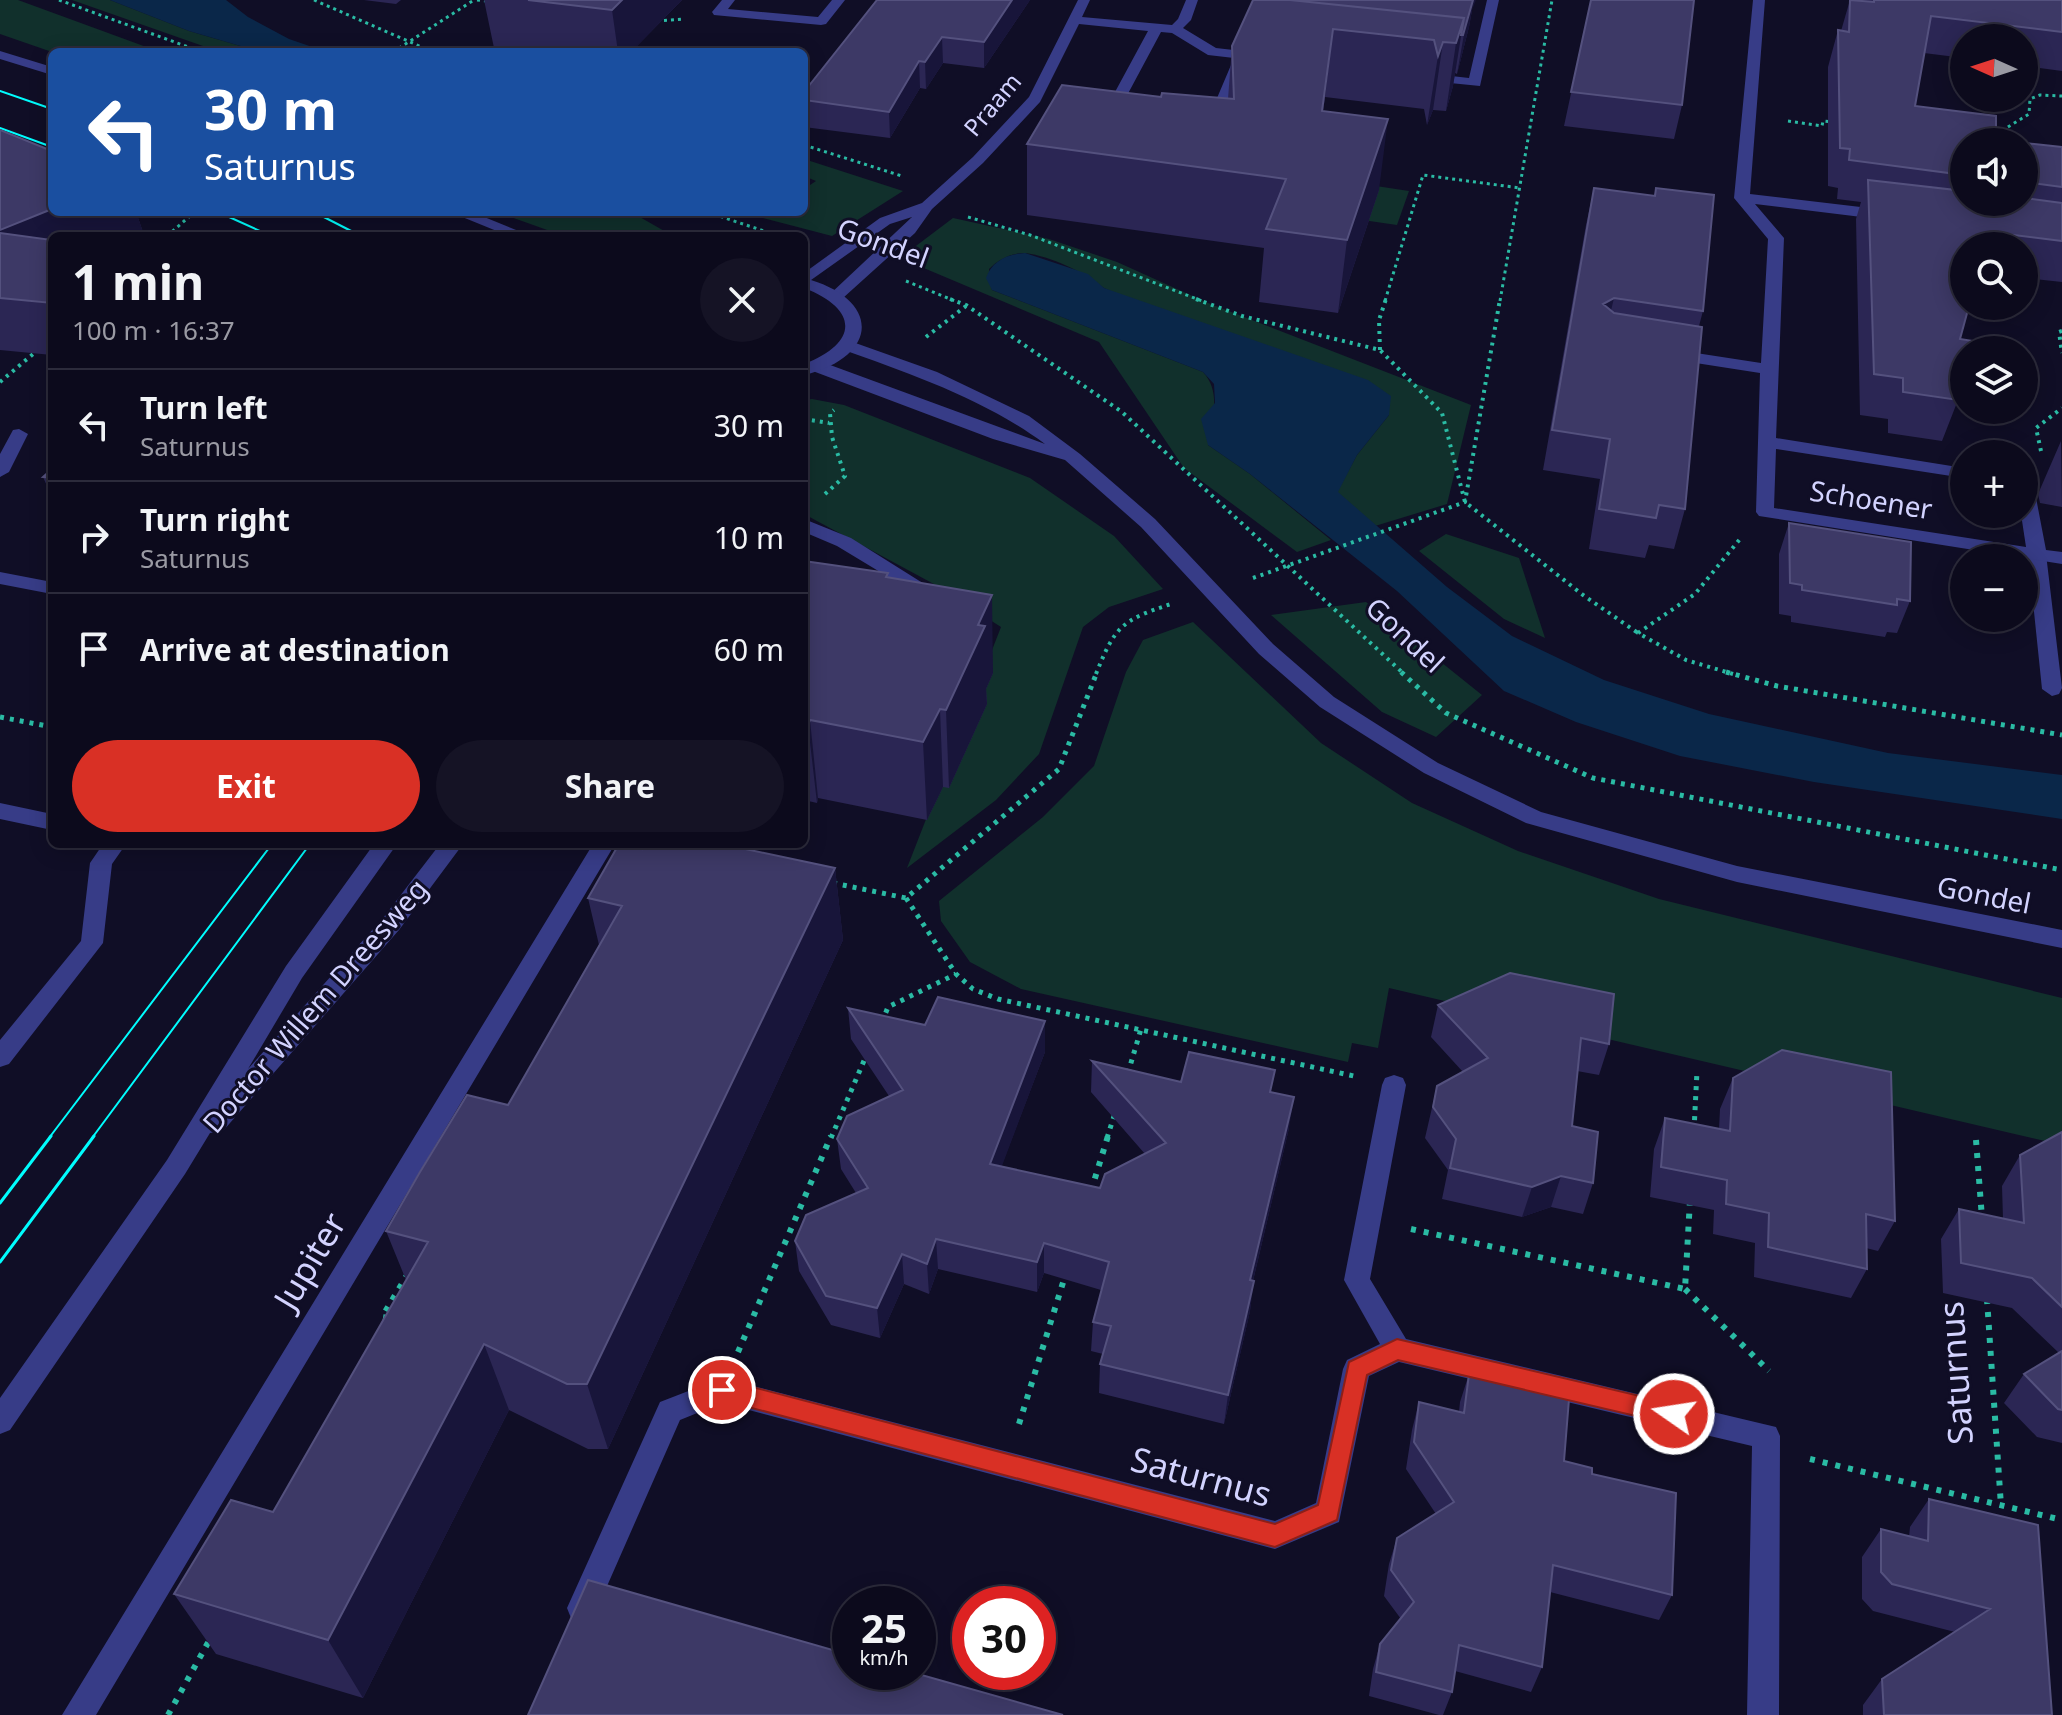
<!DOCTYPE html>
<html lang="en">
<head>
<meta charset="utf-8">
<style>
	:root { --surface:#0c0a1c; --page:#151325; --text:#f1f3f6; --muted:#9a9aa3; --line:#2c2b3b; --accent:#d93025 }
	body { margin:0; font-family:"Noto Sans",sans-serif; background:var(--page); color:var(--text); height:100vh; display:flex; flex-direction:column; font-size:30px; white-space:nowrap }
	* { box-sizing:border-box; margin:0 }
	p { font-size:26px; color:var(--muted) }
	.icon { flex:none; width:44px; height:44px; fill:none; stroke:currentColor; stroke-width:2; stroke-linecap:round; stroke-linejoin:round }
	.map { position:relative; flex:1; overflow:hidden }
	.drawer { position:absolute; left:48px; top:232px; width:760px; height:616px; display:flex; flex-direction:column; background:var(--surface); border-radius:12px; box-shadow:0 4px 20px #0003,0 0 0 2px var(--line) }
	.drawer>* { flex:none }
	.guide { position:absolute; left:48px; top:48px; width:760px; height:168px; border-radius:12px; box-shadow:0 4px 20px #0003,0 0 0 2px var(--line); background:#1a4fa0; color:#fff; overflow:hidden }
	.needle { width:52px; rotate:273deg }
	.controls { position:absolute; left:1950px; top:24px; display:grid; gap:16px }
	.controls a { display:grid; place-items:center; width:88px; height:88px; border-radius:50%; background:var(--surface); box-shadow:0 4px 20px #0003,0 0 0 2px var(--line); font-size:40px }
	.speed { position:absolute; left:832px; top:1586px; display:flex; gap:16px; font-size:40px; font-weight:700; text-align:center }
	.speed>* { display:grid; place-content:center; width:104px; height:104px; border-radius:50%; background:var(--surface); box-shadow:0 4px 20px #0003,0 0 0 2px var(--line); line-height:1 }
	.speed small { font-size:20px; font-weight:400 }
	.speed .limit { border:12px solid #d22; background:#fff; color:#111 }
	.pin { position:absolute; display:grid; place-items:center; width:68px; height:68px; color:#fff; margin:-34px; border:4px solid #fff; border-radius:50%; box-shadow:0 2px 8px #0007 }
	.me { position:absolute; width:88px; margin:-44px; rotate:283deg; stroke-linejoin:round; filter:drop-shadow(0 0 6px #0008) }
	.turn { display:flex; align-items:center; gap:28px; height:168px; padding:0 24px; font-size:36px }
	.turn .icon { width:104px; height:104px; stroke-width:2.5 }
	.turn b { display:block; font-size:56px; line-height:68px }
	.round { display:grid; place-items:center; flex:none; width:84px; height:84px; border-radius:42px; background:var(--page) }
	.summary { display:flex; align-items:center; justify-content:space-between; height:136px; padding:0 24px }
	h1 { font-size:48px; font-weight:700; line-height:60px }
	.action { display:flex; gap:16px; margin-top:auto; padding:16px 24px }
	.action a { flex:1; height:92px; border-radius:48px; background:var(--accent); color:#fff; font-size:32px; font-weight:700; line-height:92px; text-align:center }
	.action a+a { background:var(--page); color:var(--text) }
	ul { padding:0; list-style:none }
	li { display:flex; align-items:center; gap:24px; height:112px; padding:0 24px; border-top:2px solid var(--line) }
	li div { flex:1 }
	li b { display:block; font-size:30px }
	li em { font-style:normal }
	.map>svg:first-child { display:block }
</style>
</head>
<body>
<div class="map">
<svg width="2062" height="1715" viewBox="0 0 2062 1715">
	<rect width="100%" height="100%" fill="#100e26"/>
	<path fill="#11302c" d="M0,0H18L160,52H52L0,34Z
		M72,0H110L189,31L261,52H220Z
		M804,159L903,191L832,236L740,212H804V189L816,181L804,176Z
		M1341,171L1378,175L1376,186L1409,191L1397,225L1328,215Z
		M497,212H631L673,236H564Z
		M953,218L1049,239L1117,262L1208,303L1471,405L1447,504L1375,526L1337,492L1357,455L1389,415L1104,288C1086,273 1046,254 1023,253C1010,253 997,261 989,269L992,290L1203,372C1222,393 1212,419 1208,445L1250,474L1331,540L1297,552L1184,468L1099,342L900,258Z
		M812,399L844,405L1030,478L1114,536L1163,589L1109,607L1083,627L1039,754L996,800L907,868L1001,627L932,583L804,514V400Z
		M1446,534L1519,558L1545,638L1504,619L1419,551Z
		M1366,602L1482,695L1436,737L1382,712L1271,615Z
		M1193,622L1321,743L1412,803L1518,851L1659,899L2062,998V1145L1389,988L1378,1048L1352,1043L1348,1062L1021,989L970,962L941,921L939,901L1043,817L1094,766L1126,672L1143,640Z"/>
	<path fill="#0a2749" d="M110,0H226L248,17L289,39L327,52H261L189,31Z
		M1025,253L1088,274L1104,288L1368,380L1391,396L1389,415L1357,455L1338,492L1447,587L1512,636L1604,680L1709,714L1888,753L2062,775V819L1814,782L1680,756L1576,722L1504,691L1397,591L1250,474L1208,445L1201,419L1215,403L1214,384L1203,372L992,290L986,278C992,261 1007,254 1025,253Z"/>
	<g fill="none" stroke-linecap="round" stroke-linejoin="round">
		<path stroke="#2abba4" stroke-width="3" stroke-dasharray="3 4" stroke-linecap="butt" d="M59,0L202,52
			M314,0L433,52
			M477,0L488,1
			M657,21L683,19
			M393,52L474,0
			M1788,121L1822,126L1823,121L1833,122
			M1990,138L2029,114L2030,99L2040,95L2062,96
			M804,145L902,176
			M707,212L779,236
			M968,217L1030,235L1202,301
			M167,236L190,216
			M906,281L955,301
			M1385,301L1423,175L1520,188
			M1500,301L1552,0"/>
		<path stroke="#2abba4" stroke-width="4" stroke-dasharray="3 5" stroke-linecap="butt" d="M950,299L966,305L1122,412L1404,674
			M1196,299L1242,316L1380,350L1442,413L1465,502L1583,595L1638,633
			M2062,331L2059,332L2062,353
			M926,337L966,306
			M1380,350L1379,320L1386,299
			M0,382L39,349
			M804,419L829,423
			M2041,451L2036,428L2062,408
			M825,494L845,476L832,437L830,413L834,410
			M1253,578L1465,502L1500,299
			M1096,674C1115,626 1122,620 1171,604
			M1733,674L1686,660L1638,633L1695,594L1740,539"/>
		<path stroke="#2abba4" stroke-width="5" stroke-dasharray="4 6" stroke-linecap="butt" d="M1401,672L1446,713L1593,778L2062,870
			M1726,672L1777,686L2062,735
			M0,717L52,727
			M833,883L906,898L1059,769L1097,672
			M906,898L956,974L973,989L998,999L1354,1076
			M882,1022L888,1007L956,974
			M1128,1073L1141,1029
			M1694,1130L1697,1071
			M831,1138L866,1056
			M1107,1138L1115,1113"/>
		<path stroke="#2abba4" stroke-width="6" stroke-dasharray="5 8" stroke-linecap="butt" d="M1976,1140L1982,1218
			M1091,1191L1108,1136
			M1411,1229L1685,1289L1690,1200
			M1685,1289L1769,1371
			M1987,1299L2001,1506
			M388,1318L382,1317L409,1272
			M738,1352L831,1136
			M1019,1424L1066,1273
			M1810,1459L2062,1520
			M168,1715L210,1639"/>
		<path fill="#373c87" fill-rule="evenodd" d="M804,519L851,538L945,597L935,603L928,601L837,546L804,532Z
			M2037,548L2046,554L2062,688L2059,694L2052,696L2042,689L2028,554Z"/>
		<path fill="#373c87" fill-rule="evenodd" d="M722,0H735L728,9L818,17L832,0H845L826,24L821,25L714,15L712,12Z
			M1078,0H1090L1082,17L1172,25L1178,19L1186,0H1198L1191,20L1183,28L1216,48L1260,53L1267,57L1260,61L1247,60L1220,124L1213,128L1206,124L1234,58L1208,55L1172,33L1161,32L1116,116L1109,120L1102,116L1148,31L1079,24L1040,102L983,163L932,209L915,233L843,298L837,300L829,295L912,217L890,224L804,285V273L880,218L922,203L973,157L1029,97Z
			M1487,0H1499L1480,86L1420,80V74L1425,73L1469,78Z
			M1753,0H1765L1750,194L1886,210L1894,215L1886,220L1755,204L1784,238L1776,438L1964,468V478L1776,449L1774,508L2026,547L2021,514H2024V477L2033,482L2046,550L2062,552V564L1759,516L1756,512L1760,373L1670,359L1662,354L1670,349L1761,363L1768,239L1734,198Z
			M847,340L937,372L1029,416L1080,454L1155,519L1273,644L1334,697L1438,763L1541,812L1737,866L2062,930V948L1737,882L1526,823L1424,773L1320,707L1259,654L1141,527L1065,460L993,439L810,370L808,366L810,362H822L1045,444C984,399 911,374 841,349L839,345Z
			M19,429L28,434L9,472L0,477V454L13,430Z
			M0,572L52,582V594L0,584Z
			M0,803L52,814V830L0,819Z
			M103,844H126L112,864L103,943L9,1064L0,1067V1040L81,941L90,863Z
			M593,844H615L96,1715H62Z
			M1394,1075L1403,1078L1406,1085L1370,1279L1406,1339L1776,1427L1780,1436L1779,1715H1747L1752,1446L1399,1362L1369,1376L1339,1522L1275,1549L722,1403L680,1420L593,1618L582,1623L571,1618L567,1608L660,1402L722,1378L1275,1521L1316,1503L1343,1369L1347,1360L1380,1344L1344,1280L1382,1085L1385,1078Z"/>
		<path fill="#373c87" fill-rule="evenodd" d="M0,51L52,67V75L0,59Z
			M450,212H472L531,236H509Z
			M804,278C881,298 881,356 804,375V364C859,343 859,309 804,288Z
			M374,844H397L302,978L248,1069L383,918L440,844H463L399,930L223,1131L210,1133L185,1174L10,1430L0,1434V1398L167,1160L286,966Z"/>
		<path stroke="#00fdfe" stroke-width="2" d="M0,91L52,109
			M0,128L52,147
			M218,212L271,236
			M314,212L361,236
			M49,1138L272,844
			M92,1138L310,844"/>
		<path stroke="#00fdfe" stroke-width="3" d="M0,1203L51,1136
			M0,1262L94,1136"/>
	</g>
	<path fill="#2b2654" d="M364,0H401L396,4Z
		M484,0H682L631,52H527L494,48Z
		M1030,0L984,68L943,63L926,89L920,88L890,138L804,127V92Z
		M1253,0L1472,10L1469,27L1457,74L1455,73L1453,86L1446,111L1433,110L1427,125L1424,109L1325,97L1323,111L1379,190L1338,313L1259,302L1264,248L1027,215V144L1161,97L1228,99L1232,46Z
		M1591,0L1682,105L1674,139L1564,126Z
		M1850,0H2062V71L2024,66V38H1964V58L1924,53L1915,106L1964,142V202H2024V143L2062,147V282L2024,278V246H1964L1958,400L1942,441L1888,433V419L1860,415L1856,219L1861,202L1837,199L1838,188L1828,186V67L1838,30L1841,31Z
		M0,130L52,212H136L143,232L52,236V355L0,350Z
		M1594,188L1654,196L1656,188L1703,311L1699,326L1685,509L1674,549L1649,545L1645,558L1589,549L1600,479L1543,470L1586,225Z
		M2061,441L2062,507L2040,503L2038,494Z
		M52,469V497L43,477Z
		M1789,523L1910,601L1897,633L1887,632L1885,637L1791,622V616L1779,614V554Z
		M804,561L888,577L993,673L986,689L987,704L949,788L943,787L927,820L818,798L817,803L804,800Z
		M642,849L835,868L843,940L608,1449H588L509,1410L363,1698L216,1654L174,1594L273,1512L406,1280L386,1231L508,1105L599,945L588,898Z
		M1438,1005L1609,1044L1599,1075L1577,1071L1572,1126L1593,1183L1583,1214L1551,1207L1522,1217L1442,1199L1448,1170L1425,1138L1437,1086L1463,1072L1431,1037Z
		M848,1008L1045,1052L1001,1167L1100,1188L1145,1154L1091,1092L1092,1061L1181,1082L1272,1092L1289,1128L1253,1281L1250,1311L1224,1424L1099,1393L1100,1364L1103,1354L1091,1351L1093,1322L1101,1290L1044,1273L1037,1292L938,1269L929,1294L904,1284L880,1338L831,1325L799,1271L795,1241L856,1193L841,1169L837,1139L889,1096L851,1039Z
		M1733,1078L1895,1221L1878,1251L1866,1248L1867,1269L1851,1298L1754,1277L1755,1243L1713,1234L1714,1210L1650,1197L1654,1149L1665,1118L1719,1129L1720,1109Z
		M2062,1132V1443L2037,1437L2004,1403L2024,1374L2059,1353L2012,1308L1943,1293L1941,1239L1959,1209L2003,1219L2002,1186L2020,1155Z
		M1469,1374L1564,1461L1592,1474L1672,1595L1659,1620L1550,1592L1542,1667L1531,1692L1455,1671L1452,1692L1443,1715H1439L1369,1696L1373,1669L1380,1644L1401,1619L1384,1596L1389,1564L1397,1538L1436,1514L1406,1469L1412,1430L1419,1402L1459,1412L1460,1402Z
		M1929,1499L2052,1715H1863V1705L1882,1679L1955,1632L1873,1611L1862,1599V1557L1881,1529L1909,1537L1910,1527Z"/>
	<path fill="#18153a" d="M622,0H682L631,52H618L612,10Z
		M1012,0H1030L984,68V42Z
		M1470,0H1476L1472,10L1469,27L1457,74Z
		M1464,18L1453,86L1446,111L1456,43Z
		M1333,29L1325,97L1314,181L1322,111Z
		M942,37L943,63L926,89L925,62Z
		M1443,42L1433,110L1427,125L1438,56Z
		M919,61L920,88L890,138L889,112Z
		M1388,119L1379,190L1338,313L1347,240Z
		M52,209V212H136L143,232L134,236H52V270L0,247V230Z
		M1614,298L1605,336L1603,304Z
		M992,595L993,673L986,689L987,704L949,788L946,710L978,625Z
		M940,709L943,787L927,820L923,742Z
		M810,720L818,798L817,803L808,725Z
		M835,868L843,940L608,1449L587,1384Z
		M1045,1021V1052L991,1195L990,1164Z
		M1294,1097L1289,1128L1246,1310L1250,1280Z
		M1561,1176L1551,1207L1522,1217L1532,1187Z
		M936,1239L938,1269L929,1294L927,1264Z
		M1044,1243V1273L1037,1292V1262Z
		M902,1254L904,1284L880,1338L877,1308Z
		M1254,1281L1250,1311L1224,1424L1228,1395Z
		M484,1344L509,1410L363,1698L328,1640Z"/>
	<path fill="#3d3966" stroke="#54517e" stroke-width="2" d="M528,0H622L612,10Z
		M877,0H1012L984,42L942,37L925,62L919,61L889,112L804,100V92Z
		M1253,0H1290L1464,18L1456,43L1443,42L1438,56L1434,40L1333,29L1322,111L1388,119L1347,240L1266,229L1286,179L1027,144L1062,85L1161,97L1162,93L1234,99L1232,46Z
		M1290,0H1473L1463,35H1461L1464,18Z
		M1591,0H1694L1682,105L1571,92Z
		M1850,0L1874,2V0H2062V32L1931,16L1915,106L1996,116V140L2009,142H1964V175L1849,160L1850,149L1840,148L1838,30L1849,32Z
		M0,130L52,151V209L0,230Z
		M2024,143L2062,147V187L2024,182Z
		M1868,180L1964,191V202H2024V198L2062,203V241L1990,232L1986,246H1964V306H1969L1960,339L1973,341L1971,350H1964V376L1958,400L1903,392V378L1874,374Z
		M1594,188L1655,196L1656,188L1714,195L1703,311L1614,298L1603,304L1614,313L1702,327L1685,509L1659,505L1656,518L1599,509L1610,439L1552,430Z
		M0,233L52,240V303L0,298Z
		M52,469V478L43,477Z
		M1789,523L1911,542L1910,601L1897,599V605L1802,590V585L1790,583Z
		M804,561L888,573L886,577L992,595L978,625L985,626L946,710L940,709L923,742L810,720L808,725L804,724Z
		M619,844L642,849L645,844H722L835,868L587,1384H567L484,1344L328,1640L174,1594L231,1500L273,1512L428,1242L386,1231L420,1172L467,1095L508,1105L622,906L588,898Z
		M1510,973L1614,994L1609,1044L1581,1038L1572,1126L1598,1132L1593,1183L1561,1176L1532,1187L1450,1168L1456,1139L1433,1107L1437,1086L1488,1058L1438,1005Z
		M938,997L1045,1021L990,1164L1100,1188L1105,1174L1166,1143L1092,1061L1181,1082L1189,1052L1275,1070L1270,1092L1294,1097L1250,1280L1254,1281L1228,1395L1100,1364L1111,1326L1093,1322L1109,1262L1044,1243L1037,1262L936,1239L927,1264L902,1254L877,1308L826,1296L795,1241L806,1215L868,1188L837,1139L847,1116L903,1090L848,1008L925,1025Z
		M1782,1050L1891,1072L1895,1221L1866,1214L1867,1269L1768,1247L1769,1213L1726,1204L1727,1180L1661,1167L1665,1118L1730,1131L1733,1078Z
		M2062,1132V1307L2032,1278L1961,1263L1959,1209L2024,1223L2020,1155Z
		M2062,1351V1410L2058,1409L2024,1374Z
		M1469,1374L1569,1399L1564,1461L1592,1468V1474L1676,1493L1672,1595L1553,1565L1542,1667L1459,1645L1452,1692L1376,1672L1380,1644L1414,1602L1391,1570L1397,1538L1454,1502L1414,1442L1419,1402L1464,1413Z
		M1929,1499L2038,1525L2052,1715H1884L1882,1679L1990,1609L1892,1584L1881,1572V1529L1928,1541Z
		M588,1580L850,1655V1672H911L1063,1715H528Z"/>
	<path fill="#d93025" stroke="#8d1f18" stroke-width="2" d="M1397,1339L1674,1404L1682,1407L1685,1414L1682,1422L1674,1425L1398,1360L1367,1375L1337,1520L1275,1547L722,1400L714,1397L710,1390L714,1382L722,1379L1275,1524L1318,1505L1349,1362Z"/>
	<g text-anchor="middle" stroke-width="6" stroke-linejoin="round" paint-order="stroke">
		<g font-size="24" fill="#d3d3ff" stroke="#100e26">
			<text transform="translate(993 105) rotate(-50)" y="8">Praam</text>
		</g>
		<g font-size="28" fill="#d3d3ff" stroke="#100e26">
			<text transform="translate(883 243) rotate(20)" y="10">Gondel</text>
			<text transform="translate(1871 500) rotate(9)" y="10">Schoener</text>
			<text transform="translate(1405 635) rotate(43)" y="10">Gondel</text>
			<text transform="translate(1984 895) rotate(11)" y="10">Gondel</text>
			<text transform="translate(315 1006) rotate(-49)" y="10">Doctor Willem Dreesweg</text>
		</g>
		<g font-size="34" fill="#d3d3ff" stroke="#100e26">
			<text transform="translate(310 1261) rotate(-59)" y="12">Jupiter</text>
			<text transform="translate(1956 1373) rotate(-94)" y="12">Saturnus</text>
			<text transform="translate(1201 1477) rotate(15)" y="12">Saturnus</text>
		</g>
	</g>
</svg>
<div class="controls">
<a><svg class="needle" viewBox="-14 -14 28 28"><path d="M0-13l5 13h-10z" fill="#e53935"/><path d="M0 13l5-13h-10z" fill="#9a9aa3"/></svg></a>
<a><svg class="icon" aria-label="sound" viewBox="0 0 24 24"><path d="M4 9h4l5-4v14l-5-4H4zM17 9q2 3 0 6"/></svg></a>
<a><svg class="icon" aria-label="search" viewBox="0 0 24 24"><circle cx="10" cy="10" r="6"/><path d="M15 15l6 6"/></svg></a>
<a><svg class="icon" aria-label="layers" viewBox="0 0 24 24"><path d="M12 4l9 5-9 5-9-5zM3 14l9 5 9-5"/></svg></a>
<a>+</a>
<a>−</a>
</div>
<div class="speed"><div>25<small>km/h</small></div><div class="limit">30</div></div>
<div class="pin" style="left:722px;top:1390px;background:#d93025"><svg class="icon" aria-label="arrive" viewBox="0 0 24 24"><path d="M6 21V4h12l-3 4 3 4H6"/></svg></div>
<svg class="me" style="left:1674px;top:1414px" viewBox="-20 -20 40 40"><circle r="17" fill="#d93025" stroke="#fff" stroke-width="3"/><path d="M0-11L8 9 0 5-8 9z" fill="#fff"/></svg>
<div class="guide">
<div class="turn"><svg class="icon" aria-label="left" viewBox="0 0 24 24"><path d="M17 20v-9H6M10 6l-5 5 5 5"/></svg><div><b>30 m</b>Saturnus</div></div>
</div>
<section class="drawer">
<div class="summary"><div><h1>1 min</h1><p>100 m · 16:37</p></div><a class="round"><svg class="icon" aria-label="close" viewBox="0 0 24 24"><path d="M6 6l12 12M18 6L6 18"/></svg></a></div>
<ul>
<li><svg class="icon" aria-label="left" viewBox="0 0 24 24"><path d="M17 20v-9H6M10 6l-5 5 5 5"/></svg><div><b>Turn left</b><p>Saturnus</p></div><em>30 m</em></li>
<li><svg class="icon" aria-label="right" viewBox="0 0 24 24"><path d="M7 20v-9h11M14 6l5 5-5 5"/></svg><div><b>Turn right</b><p>Saturnus</p></div><em>10 m</em></li>
<li><svg class="icon" aria-label="arrive" viewBox="0 0 24 24"><path d="M6 21V4h12l-3 4 3 4H6"/></svg><div><b>Arrive at destination</b></div><em>60 m</em></li>
</ul>
<div class="action"><a>Exit</a><a>Share</a></div>
</section>
</div>
</body>
</html>
